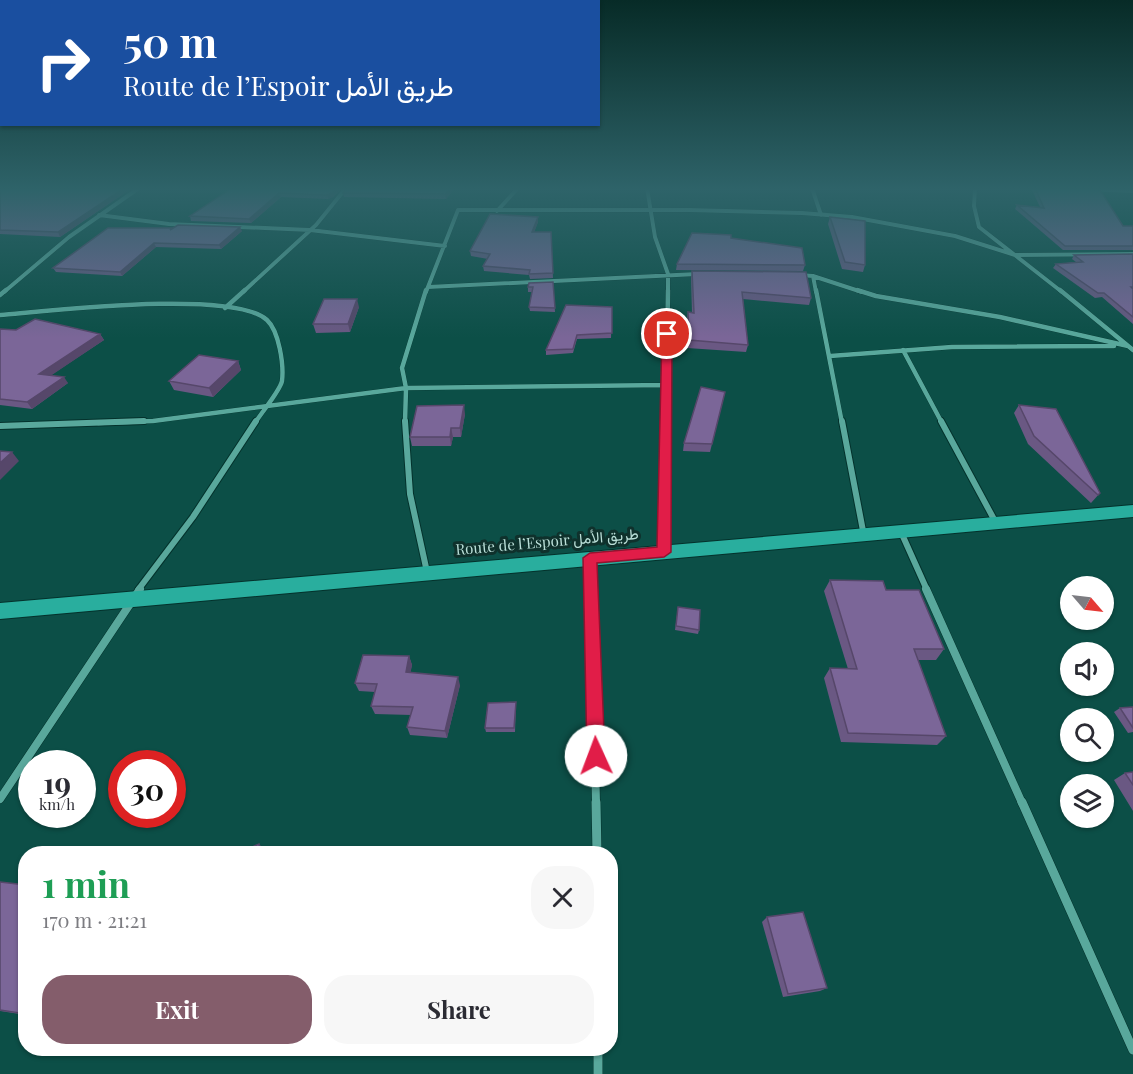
<!DOCTYPE html>
<html lang="en">
<head>
<meta charset="utf-8">
<style>
	:root { --surface:#fff; --page:#f7f7f7; --text:#2b2b33; --muted:#7c7c81; --accent:#845d6b }
	body { margin:0; font-family:"Playfair Display",Vazirmatn,serif; background:var(--page); color:var(--text); height:100vh; display:flex; flex-direction:column; font-size:22px; white-space:nowrap }
	* { box-sizing:border-box; margin:0 }
	p { font-size:20px; color:var(--muted) }
	.icon { flex:none; width:33px; height:33px; fill:none; stroke:currentColor; stroke-width:2; stroke-linecap:round; stroke-linejoin:round }
	.map { position:relative; flex:1; overflow:hidden }
	.sheet { position:absolute; left:18px; top:846px; width:600px; height:210px; display:flex; flex-direction:column; background:var(--surface); border-radius:24px; box-shadow:0 2px 4px #0004 }
	.sheet>* { flex:none }
	.guide { position:absolute; left:0px; top:0px; width:600px; height:126px; box-shadow:0 2px 4px #0004; background:#1a4fa0; color:#fff; overflow:hidden }
	.needle { width:39px; rotate:118deg }
	.controls { position:absolute; left:1060px; top:576px; display:grid; gap:12px }
	.controls a { display:grid; place-items:center; width:54px; height:54px; border-radius:50%; background:var(--surface); box-shadow:0 2px 4px #0004; font-size:30px }
	.speed { position:absolute; left:18px; top:750px; display:flex; gap:12px; font-size:30px; font-weight:700; text-align:center }
	.speed>* { display:grid; place-content:center; width:78px; height:78px; border-radius:50%; background:var(--surface); box-shadow:0 2px 4px #0004; line-height:1 }
	.speed small { font-size:15px; font-weight:400 }
	.speed .limit { border:9px solid #d22; background:#fff; color:#111 }
	.pin { position:absolute; display:grid; place-items:center; width:51px; height:51px; color:#fff; margin:-26px; border:3px solid #fff; border-radius:50%; box-shadow:0 2px 6px #0007 }
	.me { position:absolute; width:66px; margin:-33px; rotate:358deg; stroke-linejoin:round; filter:drop-shadow(0 0 4px #0008) }
	.turn { display:flex; align-items:center; gap:21px; height:126px; padding:0 24px; font-size:27px }
	.turn .icon { width:78px; height:78px; stroke-width:2.5 }
	.turn b { display:block; font-size:42px; line-height:51px }
	.round { display:grid; place-items:center; flex:none; width:63px; height:63px; border-radius:24px; background:var(--page) }
	.head { display:flex; align-items:center; justify-content:space-between; height:102px; padding:0 24px }
	h1 { font-size:36px; font-weight:700; line-height:45px; color:#1e9e55 }
	.button { display:flex; gap:12px; margin-top:auto; padding:12px 24px }
	.button a { flex:1; height:69px; border-radius:24px; background:var(--accent); color:#fff; font-size:24px; font-weight:700; line-height:69px; text-align:center }
	.button a+a { background:var(--page); color:var(--text) }
	.map>svg:first-child { display:block }
</style>
</head>
<body>
<div class="map">
<svg width="1133" height="1074" viewBox="0 0 1133 1074">
	<rect width="100%" height="100%" fill="#0c4f47"/>
	<g fill="none" stroke-linecap="round" stroke-linejoin="round">
		<defs>
			<path id="street-far4" d="M647,188L655,237L668,274V292
				M812,188L821,215
				M975,188L974,206L979,227L1062,292
				M1082,189L1133,191
				M497,211L518,188
				M99,215L169,224L310,230L445,246
				M800,275L813,276L862,292
				M813,276L816,292
				M428,287L697,274
				M4,292L69,237L139,188
				M243,292L316,225L346,188
				M426,292L458,210H689L802,213L852,217L955,236L1015,255L1133,254"/>
			<path id="street-far3" d="M816,290L842,423
				M857,290L876,296L1000,317L1128,346
				M1060,290L1133,350
				M0,295L6,290
				M225,308L245,290
				M0,315C49,311 233,289 267,320C279,331 284,365 282,381C280,391 261,413 255,423
				M903,350L942,423
				M830,356L952,347L1114,346
				M98,423L153,421L406,388L667,385
				M405,423L406,388L402,368L426,290
				M666,423L668,290"/>
			<path id="street-far2" d="M405,421L410,494L427,572
				M842,421L864,536
				M941,421L996,523
				M0,426L144,421
				M901,532L927,590
				M664,552L666,421
				M590,559L591,590
				M138,590L193,517L256,421"/>
			<path id="street-far1" d="M591,589L596,803
				M926,589L1022,803
				M0,799L140,589"/>
			<path id="street" d="M596,802L597,854
				M1022,802L1133,1050
				M598,1048V1074"/>
			<path id="highway" d="M1133,505V517L0,619V603Z"/>
		</defs>
		<use href="#street-far4" stroke="#04322c" stroke-width="4.5"/>
		<use href="#street-far3" stroke="#04322c" stroke-width="5"/>
		<use href="#street-far2" stroke="#04322c" stroke-width="8"/>
		<use href="#street-far1" stroke="#04322c" stroke-width="9"/>
		<use href="#street" stroke="#04322c" stroke-width="10"/>
		<use href="#highway" stroke="#04322c" stroke-width="2"/>
		<use href="#street-far4" stroke="#59a89c" stroke-width="4"/>
		<use href="#street-far3" stroke="#59a89c" stroke-width="4.5"/>
		<use href="#street-far2" stroke="#59a89c" stroke-width="6"/>
		<use href="#street-far1" stroke="#59a89c" stroke-width="8"/>
		<use href="#street" stroke="#59a89c" stroke-width="9"/>
		<use href="#highway" fill="#29ae9e" fill-rule="evenodd"/>
	</g>
	<path fill="#6a5883" d="M0,188H132L60,237L0,234Z
		M232,188H342L333,197L328,199L281,197L251,223L191,221L190,216Z
		M346,188H455L446,199L344,197L343,193Z
		M1031,188H1069L1123,226H1133V250H1063L1015,209L1017,205L1040,207Z
		M538,217V222L534,232H551L553,278L530,279L529,275L484,271L483,266L488,259L471,256L470,251Z
		M830,217L865,265L863,272L842,269L828,224Z
		M108,228L242,231L221,249L156,247L122,276L56,272L53,268Z
		M731,238L805,265L803,271L676,270L677,264Z
		M1133,254V324L1102,297L1095,298L1053,268L1056,264L1076,262L1072,259L1074,255Z
		M692,271L811,298L809,305L743,299L748,345L746,352L687,348V320L688,312L692,313L691,278Z
		M553,282L555,312L530,311L529,307L533,292H528V287Z
		M359,307L350,332L316,333L313,324Z
		M612,307L611,338L577,339L573,353L546,355V350Z
		M0,329L100,334L104,340L51,375L68,383L32,409L0,405Z
		M238,361L241,370L213,397L174,390L169,381Z
		M725,392L710,452L683,451L684,443Z
		M1019,405L1100,493L1091,503L1028,444L1014,413Z
		M465,414L461,437H453L451,446H412L410,437Z
		M830,580L886,590L944,649L936,660H918L946,736L937,745L841,742L824,678L830,668L848,669L824,591Z
		M678,607L699,630L698,634L675,630Z
		M409,656L412,665L410,673L460,685L447,738L410,735L407,727L411,715L375,714L371,706L375,692L359,691L355,683Z
		M516,702L515,732H486L485,728Z
		M1133,707V732L1128,733L1114,712L1120,708Z
		M1133,772V811L1114,780L1125,773Z
		M0,882L26,885V1015L0,1011Z
		M767,917L827,988L820,991L783,997L762,922Z"/>
	<path fill="#56476a" d="M124,188H132L60,237L58,232Z
		M337,188H342L333,197L328,199L327,195Z
		M451,188H455L446,199L445,194Z
		M279,193L281,197L251,223L249,219Z
		M538,217V222L532,238V232Z
		M240,227L242,231L221,249L219,245Z
		M154,243L156,247L122,276L120,272Z
		M357,299L359,307L350,332L348,324Z
		M100,334L104,340L43,381L39,374Z
		M238,361L241,370L213,397L209,388Z
		M64,377L68,383L32,409L27,402Z
		M464,405L465,414L461,437L460,428Z
		M451,428L453,437L451,446L450,437Z
		M12,452L19,461L0,480V463Z
		M409,656L412,665L409,681L406,672Z
		M458,677L460,685L447,738L445,731Z
		M259,844L265,850L266,854H260Z
		M26,958V967L21,966Z"/>
	<path fill="#7b6698" stroke="#56476a" stroke-width="1.5" d="M0,188H124L58,232L0,230Z
		M232,188H337L332,193L327,195L279,193L249,219L190,216Z
		M346,188H451L445,194L343,193Z
		M1035,188H1069L1100,190L1123,226H1133V246H1065L1017,205L1044,208Z
		M490,214L538,217L532,232H551L553,273L529,274L530,270L483,266L490,254L470,251Z
		M830,217L865,221V265L845,262Z
		M178,225L240,227L219,245L154,243L120,272L53,268L108,228H172L170,230Z
		M692,233L731,235V238L802,248L805,265L677,264Z
		M1133,254V287H1131L1133,289V317L1104,293H1098L1056,264L1083,262L1074,255Z
		M692,271L806,272L811,298L742,292L748,345L689,340L688,312L694,313Z
		M553,282L555,308L529,307L533,287H528L529,283Z
		M324,299H357L348,324H313Z
		M566,305L612,307V333L577,335L573,349L546,350Z
		M35,319L100,334L39,374L64,377L27,402L0,399V329L16,330Z
		M199,355L238,361L209,388L169,381Z
		M701,387L725,392L712,444L684,443Z
		M464,405L460,428H451L450,437H410L417,406Z
		M1019,405L1056,409L1100,493L1098,495L1034,436Z
		M0,451L12,452L0,463Z
		M830,580L883,581L886,590H919L944,649H914L946,736L848,733L830,668L857,669Z
		M678,607L700,610L699,630L676,626Z
		M363,655L409,656L406,672L458,677L445,731L407,727L413,707L371,706L377,684L355,683Z
		M516,702L514,728H485L488,703Z
		M1133,707V728L1120,708Z
		M1133,772V785L1125,773Z
		M259,844L260,854H236Z
		M0,882L26,885V958L21,966L26,967V1014L0,1010Z
		M803,912L827,988L788,994L767,917Z"/>
	<linearGradient id="sky" x2="0" y2="1"><stop stop-color="#072b27"/><stop offset="0.56" stop-color="#2e6369"/><stop offset="1" stop-color="#2e6369" stop-opacity="0"/></linearGradient>
	<rect width="1133" height="338" fill="url(#sky)"/>
	<path fill="#e11d48" stroke="#92132f" stroke-width="1.5" d="M667,331L672,334L671,552L664,557L597,563L605,756L602,762L596,765L590,762L587,756L583,558L590,553L657,547L662,334Z"/>
	<g text-anchor="middle" stroke-width="6" stroke-linejoin="round" paint-order="stroke">
		<g font-size="15" fill="#badfd8" stroke="#0f312c">
			<text transform="translate(547 542) rotate(-5)" y="5">Route de l’Espoir طريق الأمل</text>
		</g>
	</g>
</svg>
<div class="controls">
<a><svg class="needle" viewBox="-14 -14 28 28"><path d="M0-13l5 13h-10z" fill="#e53935"/><path d="M0 13l5-13h-10z" fill="#7c7c81"/></svg></a>
<a><svg class="icon" aria-label="sound" viewBox="0 0 24 24"><path d="M4 9h4l5-4v14l-5-4H4zM17 9q2 3 0 6"/></svg></a>
<a><svg class="icon" aria-label="search" viewBox="0 0 24 24"><circle cx="10" cy="10" r="6"/><path d="M15 15l6 6"/></svg></a>
<a><svg class="icon" aria-label="layers" viewBox="0 0 24 24"><path d="M12 4l9 5-9 5-9-5zM3 14l9 5 9-5"/></svg></a>
</div>
<div class="speed"><div>19<small>km/h</small></div><div class="limit">30</div></div>
<div class="pin" style="left:667px;top:334px;background:#d93025"><svg class="icon" aria-label="arrive" viewBox="0 0 24 24"><path d="M6 21V4h12l-3 4 3 4H6"/></svg></div>
<svg class="me" style="left:596px;top:756px" viewBox="-20 -20 40 40"><circle r="19" fill="#fff"/><path d="M0-13L10 11 0 6-10 11z" fill="#e11d48"/></svg>
<div class="guide">
<div class="turn"><svg class="icon" aria-label="right" viewBox="0 0 24 24"><path d="M7 20v-9h11M14 6l5 5-5 5"/></svg><div><b>50 m</b>Route de l’Espoir طريق الأمل</div></div>
</div>
<section class="sheet">
<div class="head"><div><h1>1 min</h1><p>170 m · 21:21</p></div><a class="round"><svg class="icon" aria-label="close" viewBox="0 0 24 24"><path d="M6 6l12 12M18 6L6 18"/></svg></a></div>
<div class="button"><a>Exit</a><a>Share</a></div>
</section>
</div>
</body>
</html>
